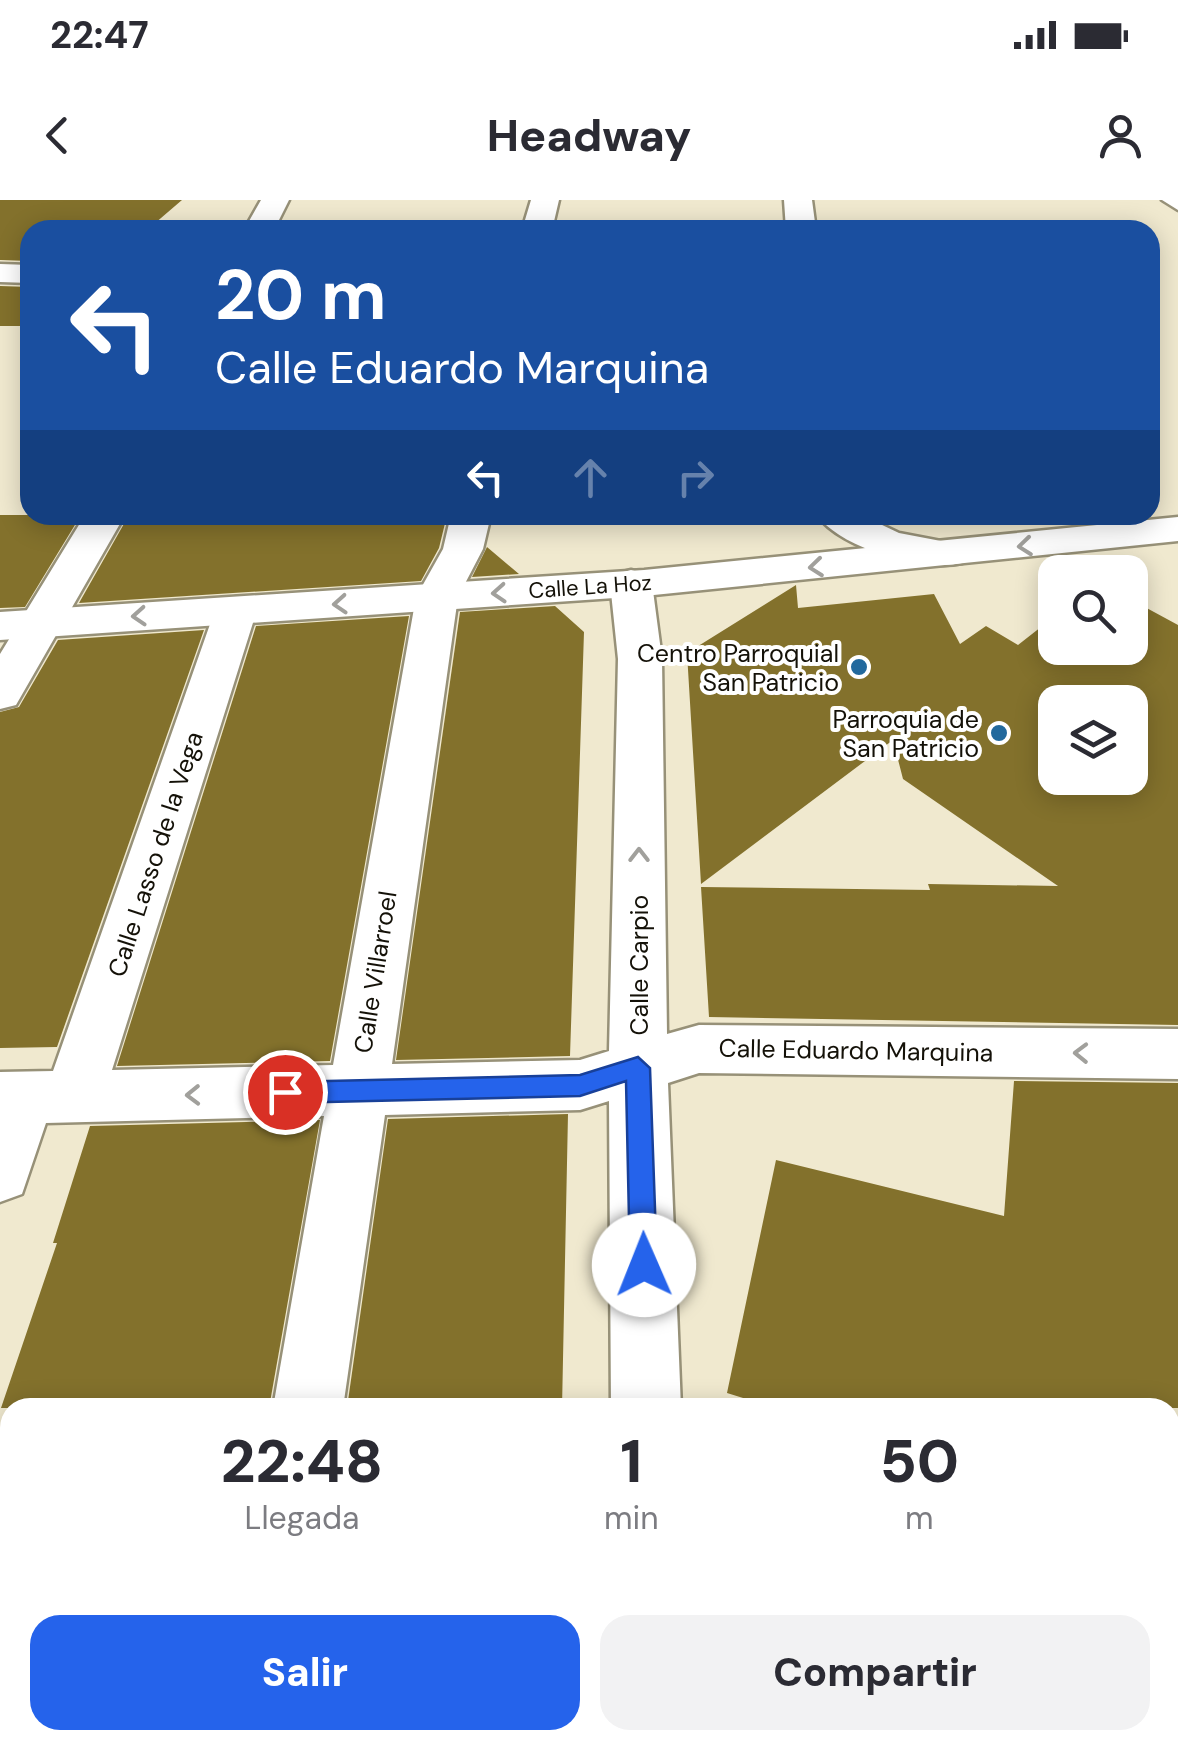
<!DOCTYPE html>
<html lang="es">
<head>
<meta charset="utf-8">
<style>
	:root { --surface:#fff; --page:#f2f2f3; --text:#2b2b33; --muted:#7c7c81; --accent:#2563eb }
	body { margin:0; font-family:"DM Sans",sans-serif; background:var(--page); color:var(--text); height:100vh; display:flex; flex-direction:column; font-size:38px; white-space:nowrap }
	* { box-sizing:border-box; margin:0 }
	p { font-size:32px; color:var(--muted) }
	.icon { flex:none; width:55px; height:55px; fill:none; stroke:currentColor; stroke-width:2; stroke-linecap:round; stroke-linejoin:round }
	.map { position:relative; flex:1; overflow:hidden }
	.details { position:absolute; left:0px; top:1198px; width:1180px; height:352px; display:flex; flex-direction:column; background:var(--surface); border-radius:30px 30px 0 0; box-shadow:0 5px 25px #0003 }
	.details>* { flex:none }
	.guide { position:absolute; left:20px; top:20px; width:1140px; height:305px; border-radius:30px; box-shadow:0 5px 25px #0003; background:#1a4fa0; color:#fff; overflow:hidden }
	.fabs { position:absolute; left:1038px; top:355px; display:grid; gap:20px }
	.fabs a { display:grid; place-items:center; width:110px; height:110px; border-radius:20px; background:var(--surface); box-shadow:0 5px 25px #0003; font-size:50px }
	.pin { position:absolute; display:grid; place-items:center; width:85px; height:85px; color:#fff; margin:-42px; border:5px solid #fff; border-radius:50%; box-shadow:0 2px 10px #0007 }
	.me { position:absolute; width:110px; margin:-55px; rotate:359deg; stroke-linejoin:round; filter:drop-shadow(0 0 8px #0008) }
	.turn { display:flex; align-items:center; gap:35px; height:210px; padding:0 30px; font-size:45px }
	.turn .icon { width:130px; height:130px; stroke-width:2.5 }
	.turn b { display:block; font-size:70px; line-height:85px }
	.lanes { display:flex; align-items:center; height:95px; padding:0 30px; background:#0003; justify-content:center; gap:50px; direction:ltr }
	.lanes .off { opacity:.35 }
	.eta { display:flex; justify-content:space-evenly; align-items:center; height:170px; text-align:center }
	.eta b { font-size:60px; font-weight:800; line-height:70px }
	.action { display:flex; gap:20px; margin-top:auto; padding:20px 30px }
	.action a { flex:1; height:115px; border-radius:30px; background:var(--accent); color:#fff; font-size:40px; font-weight:800; line-height:115px; text-align:center }
	.action a+a { background:var(--page); color:var(--text) }
	.status { display:flex; justify-content:space-between; align-items:center; height:70px; padding:0 50px; background:var(--surface); direction:ltr }
	.status svg { height:28px; fill:currentColor }
	header { display:flex; justify-content:space-between; align-items:center; height:130px; padding:0 30px; background:var(--surface); font-size:45px; font-weight:800 }
	.map>svg:first-child { display:block }
</style>
</head>
<body>
<div class="status"><b>22:47</b><svg viewBox="0 0 49 12"><path d="M0 12V9h3v3zM5 12V6h3v6zM10 12V3h3v9zM15 12V0h3v12zM26 1h20v11H26zM47 4h2v5h-2z"/></svg></div>
<header><svg class="icon" aria-label="back" viewBox="0 0 24 24"><path d="M15 5l-7 7 7 7"/></svg>Headway<svg class="icon" aria-label="person" viewBox="0 0 24 24"><circle cx="12" cy="8" r="4"/><path d="M4 21q1-7 8-7t8 7"/></svg></header>
<div class="map">
<svg width="1178" height="1548" viewBox="0 0 1178 1548">
	<rect width="100%" height="100%" fill="#f0e9cf"/>
	<path fill="#83712c" fill-rule="evenodd" d="M0,0H182L147,30H30V61L0,60Z
		M0,86L30,87V126H0Z
		M0,315H81L25,407L0,408Z
		M129,315H447L439,348L421,381L79,403Z
		M487,347L519,374L472,377Z
		M796,385L798,408L934,394L960,444L986,426L1018,445L1055,416V448H1130V399L1178,425V825L709,817L701,687L930,690L928,684L1058,686L903,579L893,540L701,684L687,453ZM1055,502H1130V578H1055Z
		M555,406L584,432L570,856L396,860L460,412Z
		M409,416L330,861L117,866L256,426Z
		M204,430L57,847L0,848V512L19,507L58,440Z
		M1014,881L1178,883V1208H775L727,1193L776,960L1004,1016Z
		M568,914L562,1208H347L388,919Z
		M320,920L269,1208H1L57,1043H53L90,926Z"/>
	<g fill="none" stroke-linecap="round" stroke-linejoin="round">
		<defs>
			<path id="minor" d="M261,0H289L274,30H244Z
				M531,0H559L552,30H522Z
				M784,0H812L816,30H786Z
				M0,64L30,65V83L0,82Z
				M85,315H125L16,505L0,509V454Z
				M451,315H491L483,349L458,397L392,864L580,860L609,851L618,459L610,383L616,374L631,370L646,374L652,383L662,459L667,834L699,825L1178,829V879L699,873L668,883L681,1208H611L609,901L580,910L385,915L343,1208H273L324,916L46,923L22,994L0,1002V872L53,871L215,410L221,401L236,397L251,401L257,410L112,870L333,865L416,397L443,349Z
				M817,315H861L899,333L962,345L968,354L962,363C924,372 841,349 817,315Z
				M216,1540H298L297,1548H215Z
				M611,1540H693L694,1548H612Z"/>
			<path id="major" d="M1162,0H1178V10Z
				M1178,317V341L644,396L0,440V412L644,370Z"/>
		</defs>
		<use href="#minor" stroke="#979178" stroke-width="5"/>
		<use href="#major" stroke="#979178" stroke-width="5"/>
		<use href="#minor" fill="#fff" fill-rule="evenodd"/>
		<use href="#major" fill="#fff" fill-rule="evenodd"/>
	</g>
	<defs><path id="oneway-chevron" d="M-2-3.5L2.5 0L-2 3.5" fill="none" stroke-width="1.6" stroke-linecap="round" stroke-linejoin="round" transform="scale(2.5)"/></defs>
	<g stroke="#a1a09c">
		<use href="#oneway-chevron" transform="translate(1025 346) rotate(174)"/>
		<use href="#oneway-chevron" transform="translate(816 367) rotate(174)"/>
		<use href="#oneway-chevron" transform="translate(499 393) rotate(176)"/>
		<use href="#oneway-chevron" transform="translate(340 404) rotate(176)"/>
		<use href="#oneway-chevron" transform="translate(139 416) rotate(176)"/>
		<use href="#oneway-chevron" transform="translate(639 655) rotate(-90)"/>
		<use href="#oneway-chevron" transform="translate(1081 853) rotate(-179)"/>
		<use href="#oneway-chevron" transform="translate(193 895) rotate(179)"/>
	</g>
	<path fill="#2563eb" stroke="#184099" stroke-width="2.5" d="M638,857L650,868L657,1065L653,1074L644,1078L634,1074L630,1065L626,881L580,896L285,903L273,892L285,882L580,875Z"/>
	<g fill="#22699d" stroke="#fff" stroke-width="4">
		<circle cx="859" cy="467" r="10"/>
		<circle cx="999" cy="533" r="10"/>
	</g>
	<g text-anchor="middle" stroke-width="8" stroke-linejoin="round" paint-order="stroke">
		<g font-size="22" fill="#141108" stroke="#fff">
			<text transform="translate(590 386) rotate(-4)" y="8">Calle La Hoz</text>
		</g>
		<g font-size="25" fill="#141108" stroke="#fff" text-anchor="end">
			<text x="839" y="462">Centro Parroquial<tspan x="839" dy="29">San Patricio</tspan></text>
			<text x="979" y="528">Parroquia de<tspan x="979" dy="29">San Patricio</tspan></text>
		</g>
		<g font-size="25" fill="#141108" stroke="#fff">
			<text transform="translate(155 654) rotate(-72)" y="9">Calle Lasso de la Vega</text>
			<text transform="translate(639 765) rotate(-90)" y="9">Calle Carpio</text>
			<text transform="translate(375 772) rotate(-81)" y="9">Calle Villarroel</text>
			<text transform="translate(856 850) rotate(1)" y="9">Calle Eduardo Marquina</text>
		</g>
	</g>
</svg>
<div class="fabs">
<a><svg class="icon" aria-label="search" viewBox="0 0 24 24"><circle cx="10" cy="10" r="6"/><path d="M15 15l6 6"/></svg></a>
<a><svg class="icon" aria-label="layers" viewBox="0 0 24 24"><path d="M12 4l9 5-9 5-9-5zM3 14l9 5 9-5"/></svg></a>
</div>
<div class="pin" style="left:285px;top:892px;background:#d93025"><svg class="icon" aria-label="arrive" viewBox="0 0 24 24"><path d="M6 21V4h12l-3 4 3 4H6"/></svg></div>
<svg class="me" style="left:644px;top:1065px" viewBox="-20 -20 40 40"><circle r="19" fill="#fff"/><path d="M0-13L10 11 0 6-10 11z" fill="#2563eb"/></svg>
<div class="guide">
<div class="turn"><svg class="icon" aria-label="left" viewBox="0 0 24 24"><path d="M17 20v-9H6M10 6l-5 5 5 5"/></svg><div><b>20 m</b>Calle Eduardo Marquina</div></div>
<div class="lanes"><svg class="icon" aria-label="left" viewBox="0 0 24 24"><path d="M17 20v-9H6M10 6l-5 5 5 5"/></svg><svg class="icon off" aria-label="ahead" viewBox="0 0 24 24"><path d="M12 20V5M6 11l6-6 6 6"/></svg><svg class="icon off" aria-label="right" viewBox="0 0 24 24"><path d="M7 20v-9h11M14 6l5 5-5 5"/></svg></div>
</div>
<section class="details">
<div class="eta">
<div><b>22:48</b><p>Llegada</p></div>
<div><b>1</b><p>min</p></div>
<div><b>50</b><p>m</p></div>
</div>
<div class="action"><a>Salir</a><a>Compartir</a></div>
</section>
</div>
</body>
</html>
